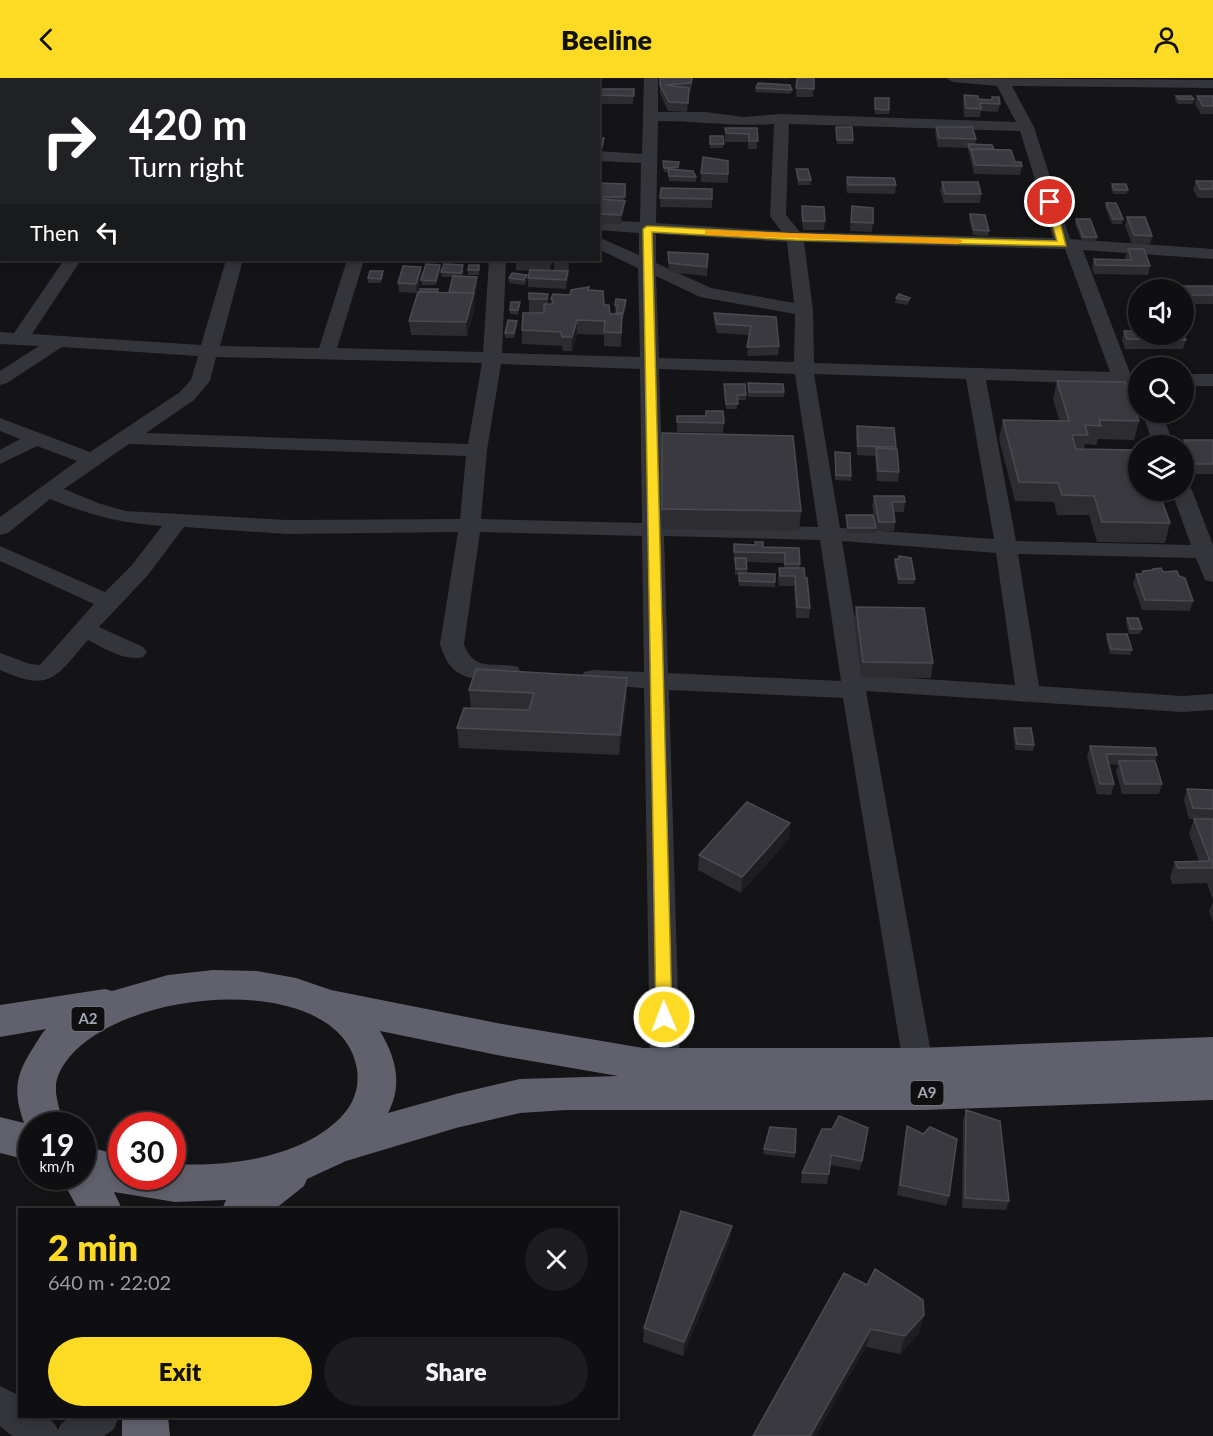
<!DOCTYPE html>
<html lang="en">
<head>
<meta charset="utf-8">
<style>
	:root { --surface:#0f0e10; --page:#1d1c1e; --text:#f1f3f6; --muted:#9b9c9f; --line:#2f2e30; --accent:#fddb24 }
	body { margin:0; font-family:Lato,sans-serif; background:var(--page); color:var(--text); height:100vh; display:flex; flex-direction:column; font-size:22px; white-space:nowrap }
	* { box-sizing:border-box; margin:0 }
	p { font-size:20px; color:var(--muted) }
	.icon { flex:none; width:33px; height:33px; fill:none; stroke:currentColor; stroke-width:2; stroke-linecap:round; stroke-linejoin:round }
	.map { position:relative; flex:1; overflow:hidden }
	.side { position:absolute; left:18px; top:1130px; width:600px; height:210px; display:flex; flex-direction:column; background:var(--surface); border-radius:0px; box-shadow:0 3px 9px #0003,0 0 0 2px var(--line) }
	.side>* { flex:none }
	.hud { position:absolute; left:0px; top:0px; width:600px; height:183px; box-shadow:0 3px 9px #0003,0 0 0 2px var(--line); background:#202124; color:#fff; overflow:hidden }
	.fabs { position:absolute; left:1128px; top:201px; display:grid; gap:12px }
	.fabs a { display:grid; place-items:center; width:66px; height:66px; border-radius:50%; background:var(--surface); box-shadow:0 3px 9px #0003,0 0 0 2px var(--line); font-size:30px }
	.speed { position:absolute; left:18px; top:1034px; display:flex; gap:12px; font-size:30px; font-weight:700; text-align:center }
	.speed>* { display:grid; place-content:center; width:78px; height:78px; border-radius:50%; background:var(--surface); box-shadow:0 3px 9px #0003,0 0 0 2px var(--line); line-height:1 }
	.speed small { font-size:15px; font-weight:400 }
	.speed .limit { border:9px solid #d22; background:#fff; color:#111 }
	.pin { position:absolute; display:grid; place-items:center; width:51px; height:51px; color:#fff; margin:-26px; border:3px solid #fff; border-radius:50%; box-shadow:0 2px 6px #0007 }
	.me { position:absolute; width:66px; margin:-33px; rotate:359deg; stroke-linejoin:round; filter:drop-shadow(0 0 4px #0008) }
	.turn { display:flex; align-items:center; gap:21px; height:126px; padding:0 30px; font-size:27px }
	.turn .icon { width:78px; height:78px; stroke-width:2.5 }
	.turn b { display:block; font-size:42px; line-height:51px }
	.then { display:flex; align-items:center; height:57px; padding:0 30px; background:#0003; gap:12px; font-size:22px }
	.round { display:grid; place-items:center; flex:none; width:63px; height:63px; border-radius:32px; background:var(--page) }
	.headline { display:flex; align-items:center; justify-content:space-between; height:102px; padding:0 30px }
	h1 { font-size:36px; font-weight:800; line-height:45px; color:var(--accent) }
	.primary-button { display:flex; gap:12px; margin-top:auto; padding:12px 30px }
	.primary-button a { flex:1; height:69px; border-radius:36px; background:var(--accent); color:#111; font-size:24px; font-weight:800; line-height:69px; text-align:center }
	.primary-button a+a { background:var(--page); color:var(--text) }
	header { display:flex; justify-content:space-between; align-items:center; height:78px; padding:0 30px; background:var(--accent); color:#111; font-size:27px; font-weight:800 }
	.map>svg:first-child { display:block }
</style>
</head>
<body>
<header><svg class="icon" aria-label="back" viewBox="0 0 24 24"><path d="M15 5l-7 7 7 7"/></svg>Beeline<svg class="icon" aria-label="person" viewBox="0 0 24 24"><circle cx="12" cy="8" r="4"/><path d="M4 21q1-7 8-7t8 7"/></svg></header>
<div class="map">
<svg width="1213" height="1358" viewBox="0 0 1213 1358">
	<rect width="100%" height="100%" fill="#141315"/>
	<g fill="none" stroke-linecap="round" stroke-linejoin="round">
		<path fill="#34343b" fill-rule="evenodd" d="M40,0H57L58,2H41Z
			M292,0H306L291,2Z
			M410,0H424L409,2Z
			M527,0H541L526,2Z
			M644,0H658V34H705L744,39L782,36L1016,44L997,8L953,4L946,0L1213,2V10L1012,8L1034,49L1070,161L1213,171V181L1083,172L1130,295H1138V307L986,302L1016,463L1191,467L1171,412H1184V406L1188,408L1192,412L1213,467V504L1205,502L1196,480L1018,476L1039,608L1182,618L1213,616V632L1182,634L866,613L933,986L929,995L918,999L907,995L903,986L843,620L669,612L680,987L676,996L665,1000L654,996L650,987L644,610L584,606L581,600L584,594L593,592L644,594L642,458L480,454L464,566C474,595 494,583 518,589L521,595L518,601C501,605 472,604 457,594C448,588 443,576 440,566L458,454L287,456L184,449L148,497L99,549L143,569L147,574L143,579C125,584 104,570 88,562C56,599 51,615 0,592V575L30,586L40,587L94,526L0,483V468L105,514L132,487L162,448C120,445 89,437 50,421L8,455L0,457V439L77,383L37,368L0,386V372L20,361L0,353V340L90,374L180,314L191,302L198,278L62,269L7,305L0,307V293L39,268L0,266V254L14,255L64,182H81L32,256L201,267L226,182H243L220,268L319,270L347,182H364L337,270L483,274L489,182H506L502,275L640,279L638,190L598,171V159L639,177V155L598,152V142L640,144L641,85L598,83V73L642,76ZM658,43C697,43 735,49 774,46L770,138L781,153L656,145ZM789,46L1020,53L1053,160L800,154L786,137ZM656,156L787,164L794,225L711,210L656,185ZM804,164L1065,171L1110,294L814,285L813,232ZM656,198L700,219L795,236L794,284L659,280ZM216,279L482,285L468,366L146,355L194,322L210,303ZM501,286L640,291L642,445L481,441L487,372ZM659,291L795,296L818,449L664,445ZM814,296L966,301L994,461L840,450ZM129,366L466,378L460,441L287,442L125,433L98,425L64,411ZM664,458L820,462L841,603L668,595ZM842,463L996,475L1015,607L864,597Z
			M0,13H2L0,22Z
			M2,80V91L0,92V81Z
			M0,122H2V132H0Z
			M1184,296H1213V308H1184Z
			M1142,334H1162L1174,368H1154Z
			M0,1308L20,1318V1338C36,1338 51,1335 58,1352C67,1330 99,1338 119,1338L114,1351L104,1358H12L0,1348Z"/>
		<path fill="#60616c" fill-rule="evenodd" d="M213,892L257,893L296,900L331,912L502,946L643,970H918L1213,959V1022L923,1032H566L520,1035L456,1050L346,1083L307,1101L304,1108L275,1131H222L226,1122L175,1124L114,1114L122,1131H78L60,1098H82V1067L122,1078V1098H172V1086C226,1089 294,1081 336,1044C352,1030 360,1012 357,991C340,885 92,911 58,998C52,1013 60,1033 65,1047H32V1083L0,1075V1039L24,1045C13,1013 15,998 33,970C37,964 41,956 46,951L0,959V927L105,911L112,913L168,897ZM380,953L502,978L618,998L520,1001L456,1016L388,1035C403,1006 396,980 380,953Z
			M122,1338H168L170,1358H122Z"/>
	</g>
	<path fill="#2d2c31" d="M306,0H406V2H306Z
		M425,0H445V2H429L425,1Z
		M660,0H693L691,13L689,14L687,34L668,33L660,15Z
		M759,0H789L788,1Z
		M797,0H814L813,19H796Z
		M756,10L792,12L791,16L755,14Z
		M598,11H634L633,26H598Z
		M964,17L978,21L991,22L992,19L1000,26L998,34L981,33L980,39H964L963,26Z
		M1176,18L1194,21L1193,26H1178L1175,22Z
		M1197,18H1213V36H1201L1195,26Z
		M875,20L889,32V36H875Z
		M836,49L853,62V66H837Z
		M936,49L976,61L975,67L994,71L1022,88L1020,97L974,96L970,79V76H969L968,70L938,69L935,57Z
		M725,50H757V71H748V64H725Z
		M710,58H723V70H710Z
		M598,60L604,64L602,74H598Z
		M663,83L679,84L678,92L696,99V104L669,103L668,94H664Z
		M728,83V105L701,104V95Z
		M796,91L811,102V107H798L796,95Z
		M847,99L896,107L895,116L847,115L846,108Z
		M1196,103H1213V120H1198L1193,112Z
		M942,104L981,116L980,125H944L940,113Z
		M598,105L625,106L624,132L621,146L598,145Z
		M1112,106L1128,112L1127,116H1113L1111,110Z
		M661,110L712,111V130L660,129Z
		M1106,125L1123,141L1122,146H1112L1105,129Z
		M802,128L825,143L824,152H803L801,137Z
		M852,128L873,145L872,154L850,153Z
		M970,136L989,153L988,158L973,157L969,141Z
		M1127,139L1152,158L1150,167L1132,166L1125,148Z
		M1076,141L1097,159L1096,164L1082,163L1075,146Z
		M1128,171L1150,188L1148,197L1094,196L1092,190L1094,181L1126,182L1125,180Z
		M668,174L708,176L707,198L669,194Z
		M516,182H552L550,193H554V182H569L568,203L566,211L528,209V200L530,193L516,192Z
		M479,187V197H468V192Z
		M421,189L422,198L417,215L399,214L398,205Z
		M441,191L436,207H422L421,202Z
		M464,192L462,199L477,208L474,222L475,229L467,258L411,257L409,243L438,214H449L453,199H442L441,194Z
		M383,193V198L381,205H368V200Z
		M509,200L527,202L525,207L509,205Z
		M1163,208H1213V226H1184V212H1162Z
		M589,212L604,227L610,236H616L617,232H615V227L626,226L623,240H622L621,269L604,268V257L577,256L572,273H563L562,268L522,266V252L529,235V221L548,216V226H551V221Z
		M896,220H910L909,224L907,227L895,225Z
		M520,224L518,237L510,236V232Z
		M714,235L776,239L779,268L778,277L747,278L749,257L717,255L714,244Z
		M517,243V247L514,260H505V255Z
		M1124,253L1138,256L1186,262L1183,271H1125L1122,262Z
		M1057,303L1139,343L1134,362L1098,361L1096,367L1085,366L1084,371L1170,445L1165,465L1097,464L1089,437H1057L1054,424L1015,423L999,361L1003,342H1059L1053,321Z
		M748,305L784,314V319H748Z
		M724,306L746,317V322H737V331H726Z
		M706,333L724,345L723,355L677,354V338H706Z
		M857,348L896,369L899,394L898,404L877,403L875,378L857,377L856,358Z
		M662,355L801,433L799,453L662,451Z
		M1184,362H1213V396H1191L1184,378V368H1182Z
		M835,374L851,398V403L835,402Z
		M874,418L905,424L904,434H893L895,444L894,453H877L872,428Z
		M846,437L876,450L875,455H847L846,442Z
		M734,466L763,469L799,470L800,490L805,500L810,530L809,540H796L794,508H779L778,500L779,490H784V485L747,484V495L775,504V509L739,508V497H735V484H734Z
		M899,478L915,501L914,506H898L894,486L895,481H898Z
		M1153,491L1163,494L1193,523L1190,533L1142,532L1133,506L1136,496H1142L1152,493Z
		M856,529L933,585L931,600L861,599L854,544Z
		M1127,540L1142,551L1140,556H1129L1126,545Z
		M1107,556L1132,572L1130,577L1110,576L1106,561Z
		M627,600V620L619,677L459,670L457,650L471,630L469,612Z
		M1014,650L1034,667L1033,673L1015,672L1013,655Z
		M1090,668L1157,677L1155,684L1162,706L1159,716H1122L1116,693L1118,687L1109,686L1114,706L1111,717L1097,716L1087,679Z
		M1187,711L1213,712V822L1207,805L1172,806L1170,799L1175,784L1199,783L1189,756L1194,741H1203H1189L1184,722Z
		M790,745L789,761L741,815L698,792L699,777Z
		M1213,824V844L1209,833Z
		M966,1032L1009,1123L1006,1132L962,1130L963,1042Z
		M907,1048L949,1118L946,1128L897,1117L905,1058Z
		M822,1051L862,1083L860,1092L830,1087L827,1106L801,1105L802,1095Z
		M764,1071L795,1075V1080L763,1076Z
		M730,1163L683,1278L643,1264L644,1250Z
		M844,1195L924,1237L919,1255L900,1276L866,1269Z"/>
	<path fill="#1e1d20" d="M625,123L624,132L621,146V137Z
		M551,182H552V185L550,194Z
		M440,187L441,191L436,207V203Z
		M421,189L422,198L417,215L416,206Z
		M568,193V203L566,211V202Z
		M477,199V208L474,222L475,229L467,258L466,244Z
		M577,242V256L572,273V259Z
		M627,600V620L619,677L620,657Z
		M790,745L789,761L741,815L742,799Z
		M732,1148L730,1163L683,1278L684,1264Z
		M924,1237L919,1255L900,1276L905,1258Z
		M871,1251L866,1269L816,1358H810Z"/>
	<path fill="#3a393f" stroke="#4a4b52" stroke-width="1.5" d="M102,0H150L149,2H101Z
		M194,0H224L193,2Z
		M353,0H405L404,2H352Z
		M660,0H692L691,5L665,7L689,10L688,25L669,24L660,7Z
		M797,0H814V11L796,10Z
		M758,5L790,7L792,12L756,10Z
		M598,11H634V18L598,17Z
		M964,17L978,18V21L992,22V19H999L1000,26L980,25L981,31L966,30Z
		M1176,18H1191L1194,21H1179Z
		M1197,18H1213V28H1203Z
		M875,20H889V32L875,31Z
		M836,49H852L853,62H837Z
		M936,49H972L976,61L939,60Z
		M725,50H757L758,63H749V56L726,55Z
		M710,58H723L724,66H710Z
		M598,60H604L602,69H598Z
		M968,66L992,67L994,71H971L972,72H970Z
		M971,71L1011,72L1015,84H1021L1022,88L975,87Z
		M703,79L728,83V96L701,95Z
		M663,83L679,84L678,89L664,90Z
		M668,91L693,93L696,99L669,98Z
		M796,91H808L811,102H799Z
		M847,99L894,100L896,107H848Z
		M1196,103H1213V111H1200Z
		M942,104H978L981,116H945Z
		M598,105L625,106V119H598Z
		M1112,106H1126L1128,112H1114Z
		M661,110L712,111V121L660,120Z
		M598,121L625,123L621,137L598,136Z
		M1106,125H1116L1123,141H1113Z
		M802,128L824,129L825,143H803Z
		M852,128L873,130V145L851,144Z
		M970,136L985,137L989,153L974,152Z
		M1127,139H1145L1152,158L1134,157Z
		M1076,141H1090L1097,159H1083Z
		M1128,171H1144L1150,188L1096,187L1094,181L1132,182Z
		M668,174L708,176L707,189L669,185Z
		M516,182H551L550,184L515,183Z
		M554,182H568V184H554Z
		M426,186L440,187L436,203L421,202Z
		M444,186L463,187L461,195L441,194Z
		M469,187H479V192H468Z
		M403,188L421,189L416,206L398,205Z
		M530,192L568,193L566,202L528,200Z
		M370,193H383L381,201L368,200Z
		M512,195L527,197L524,202L509,200Z
		M453,198L477,199L473,215L449,214Z
		M1163,208H1213V217H1184V212H1164Z
		M589,209L588,212L603,213L604,227H609L610,236H622L621,255L604,254L605,243L577,242L572,259H562L561,254L522,252L523,235H544V226H553V222L551,221L553,216L570,217L571,212Z
		M420,211H438V214H420Z
		M418,214L474,215L466,244L409,243Z
		M529,215L548,216L547,221H529Z
		M899,216L910,220L908,222L896,220Z
		M616,221L626,222L623,235H616L618,227H615Z
		M511,224H520L518,232H510Z
		M714,235L776,239L779,268L747,269L751,248L717,246Z
		M508,242L517,243L514,255H505Z
		M1124,253H1137L1138,256H1183L1186,262L1127,261Z
		M1057,303L1125,304L1139,343L1099,342L1101,348L1085,347L1088,357H1072L1076,371L1138,372V412H1158L1170,445L1102,444L1094,418L1062,417L1058,405L1019,404L1003,342L1069,343Z
		M748,305L783,306L784,314H749Z
		M724,306H745L746,317H737L738,326H726Z
		M706,333H723L724,345L677,344V338H706Z
		M857,348L894,350L896,369L858,368Z
		M662,355L793,358L801,433L662,431Z
		M1184,362H1213V386H1194Z
		M876,370L897,371L899,394L878,393Z
		M835,374L850,375L851,398L836,397Z
		M874,418H904L905,424H892L895,444H879Z
		M846,437H873L876,450H848Z
		M755,464H763V469L799,470L800,486H785V475L734,474V466L756,467Z
		M899,478L911,480L915,501H899L895,481H899Z
		M735,480H746L747,491H736Z
		M779,490H804L805,500H807L810,530L797,529L795,498H780Z
		M1161,490L1163,494L1177,493L1179,498L1185,500L1193,523L1145,522L1136,496H1142L1143,493L1153,492V491Z
		M739,495L775,496V504L739,503Z
		M856,529L924,530L933,585L863,584Z
		M1127,540H1138L1142,551H1131Z
		M1107,556H1127L1132,572L1111,571Z
		M476,591L627,600L620,657L457,650L464,630L529,632L534,615L469,612Z
		M1014,650H1031L1034,667L1017,666Z
		M1090,668L1155,670L1157,677L1106,676L1114,706H1100Z
		M1119,683H1155L1162,706H1125Z
		M1187,711L1213,712V731L1193,730Z
		M747,724L790,745L742,799L699,777Z
		M1194,741H1213V790H1178L1175,784L1210,783Z
		M966,1032L1000,1043L1009,1123L965,1120Z
		M839,1038L868,1050L862,1083L831,1077L829,1096L802,1095L822,1051H832Z
		M907,1048L923,1056L930,1049L957,1061L949,1118L900,1107Z
		M770,1049L796,1051L795,1075L764,1071Z
		M681,1133L732,1148L684,1264L644,1250Z
		M875,1191L923,1222L924,1237L905,1258L871,1251L810,1358H753L844,1195L867,1207Z"/>
	<path fill="#fddb24" stroke="#a48e17" stroke-width="1.5" d="M1050,121L1055,124L1066,168L795,162L652,154L672,939L669,944L664,945L658,944L656,939L643,151L647,148L795,156L1057,163L1046,124Z"/>
	<path fill="#f59e0b" d="M705,152L958,161L963,163L958,166L709,157L705,156Z"/>
	<g text-anchor="middle" stroke-width="6" stroke-linejoin="round" paint-order="stroke">
		<g fill="#0f0f10" stroke="#777985" stroke-width="1.5">
			<rect x="71.5" y="929" width="33" height="24" rx="4.5"/>
			<rect x="910.5" y="1003" width="33" height="24" rx="4.5"/>
		</g>
		<g font-size="15" font-weight="bold" fill="#a4a7b7">
			<text x="88" y="946">A2</text>
			<text x="927" y="1020">A9</text>
		</g>
	</g>
</svg>
<div class="fabs">
<a><svg class="icon" aria-label="sound" viewBox="0 0 24 24"><path d="M4 9h4l5-4v14l-5-4H4zM17 9q2 3 0 6"/></svg></a>
<a><svg class="icon" aria-label="search" viewBox="0 0 24 24"><circle cx="10" cy="10" r="6"/><path d="M15 15l6 6"/></svg></a>
<a><svg class="icon" aria-label="layers" viewBox="0 0 24 24"><path d="M12 4l9 5-9 5-9-5zM3 14l9 5 9-5"/></svg></a>
</div>
<div class="speed"><div>19<small>km/h</small></div><div class="limit">30</div></div>
<div class="pin" style="left:1050px;top:124px;background:#d93025"><svg class="icon" aria-label="arrive" viewBox="0 0 24 24"><path d="M6 21V4h12l-3 4 3 4H6"/></svg></div>
<svg class="me" style="left:664px;top:939px" viewBox="-20 -20 40 40"><circle r="17" fill="#fddb24" stroke="#fff" stroke-width="3"/><path d="M0-11L8 9 0 5-8 9z" fill="#fff"/></svg>
<div class="hud">
<div class="turn"><svg class="icon" aria-label="right" viewBox="0 0 24 24"><path d="M7 20v-9h11M14 6l5 5-5 5"/></svg><div><b>420 m</b>Turn right</div></div>
<div class="then">Then<svg class="icon" aria-label="left" viewBox="0 0 24 24"><path d="M17 20v-9H6M10 6l-5 5 5 5"/></svg></div>
</div>
<section class="side">
<div class="headline"><div><h1>2 min</h1><p>640 m · 22:02</p></div><a class="round"><svg class="icon" aria-label="close" viewBox="0 0 24 24"><path d="M6 6l12 12M18 6L6 18"/></svg></a></div>
<div class="primary-button"><a>Exit</a><a>Share</a></div>
</section>
</div>
</body>
</html>
